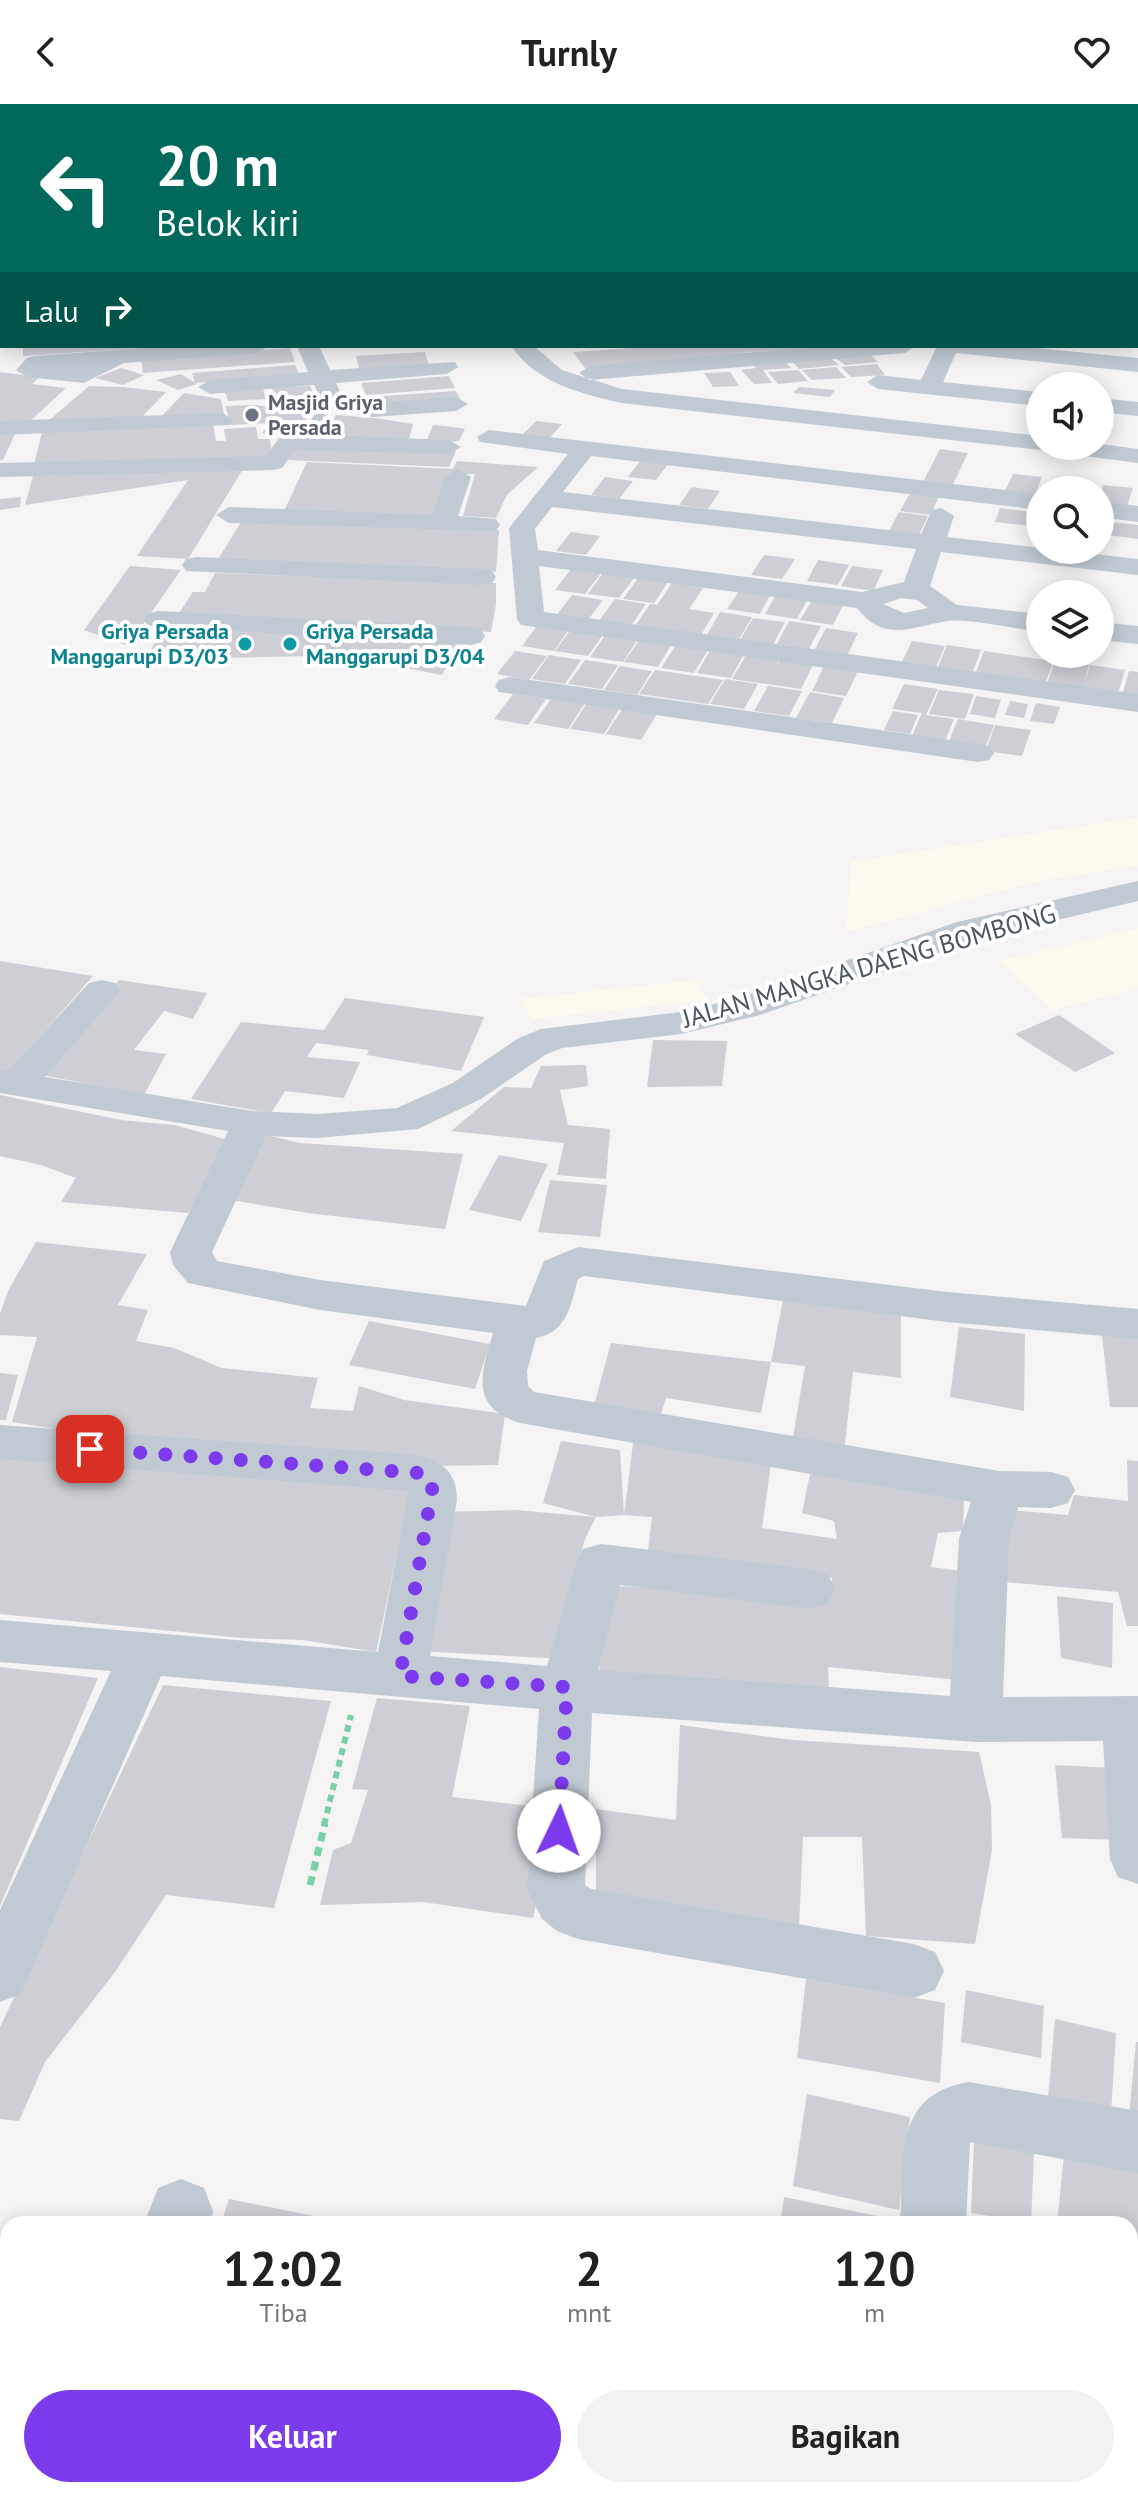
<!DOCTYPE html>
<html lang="id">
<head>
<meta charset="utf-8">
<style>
	:root { --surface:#fff; --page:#f2f2f2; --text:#222; --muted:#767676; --accent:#7c3aed }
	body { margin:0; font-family:"PT Sans",sans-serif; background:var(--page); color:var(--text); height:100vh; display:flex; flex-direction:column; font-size:30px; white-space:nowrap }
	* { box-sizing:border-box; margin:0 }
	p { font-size:26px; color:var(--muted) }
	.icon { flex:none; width:44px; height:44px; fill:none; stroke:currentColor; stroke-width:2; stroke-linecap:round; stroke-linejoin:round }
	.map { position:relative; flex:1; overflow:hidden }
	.panel { position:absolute; left:0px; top:2112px; width:1138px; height:282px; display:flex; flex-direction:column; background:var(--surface); border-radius:24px 24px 0 0; box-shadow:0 4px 20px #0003 }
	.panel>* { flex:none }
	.banner { position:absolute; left:0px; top:0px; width:1138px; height:244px; box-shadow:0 4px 20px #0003; background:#00695c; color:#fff; overflow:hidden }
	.tools { position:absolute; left:1026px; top:268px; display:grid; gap:16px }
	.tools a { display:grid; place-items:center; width:88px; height:88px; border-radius:50%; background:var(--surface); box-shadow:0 4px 20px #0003; font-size:40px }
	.pin { position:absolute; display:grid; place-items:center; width:68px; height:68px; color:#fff; margin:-34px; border-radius:16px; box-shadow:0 4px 12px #0006 }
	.me { position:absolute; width:88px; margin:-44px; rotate:3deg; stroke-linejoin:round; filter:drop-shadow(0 0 6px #0008) }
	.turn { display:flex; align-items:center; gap:28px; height:168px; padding:0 24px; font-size:36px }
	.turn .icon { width:104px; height:104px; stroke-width:2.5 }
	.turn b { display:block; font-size:56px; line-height:68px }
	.then { display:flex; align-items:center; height:76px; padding:0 24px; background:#0003; gap:16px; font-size:30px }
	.eta { display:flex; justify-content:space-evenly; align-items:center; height:136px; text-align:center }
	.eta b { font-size:48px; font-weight:700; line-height:56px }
	.primary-button { display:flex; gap:16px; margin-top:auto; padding:16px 24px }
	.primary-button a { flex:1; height:92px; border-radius:48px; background:var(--accent); color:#fff; font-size:32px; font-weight:700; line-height:92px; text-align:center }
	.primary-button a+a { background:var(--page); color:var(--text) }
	header { display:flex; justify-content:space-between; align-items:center; height:104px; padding:0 24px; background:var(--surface); font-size:36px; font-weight:700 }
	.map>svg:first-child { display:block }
</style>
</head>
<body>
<header><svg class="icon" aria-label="back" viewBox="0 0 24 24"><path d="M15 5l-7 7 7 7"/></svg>Turnly<svg class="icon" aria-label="heart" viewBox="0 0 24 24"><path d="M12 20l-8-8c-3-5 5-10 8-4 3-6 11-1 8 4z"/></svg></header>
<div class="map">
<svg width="1138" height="2393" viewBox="0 0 1138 2393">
	<rect width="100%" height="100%" fill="#f5f3f3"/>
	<path fill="#fdf9ef" d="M1138,713V761L1039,777L846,828L851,758Z
		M1138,824V884L1052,906L1001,857Z
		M697,876L706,896L532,915L521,895Z"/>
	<path fill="#cdcfd5" d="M39,242H141V244L23,252V243Z
		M661,242H813V245L748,248L587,267L573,248Z
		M290,244L295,258L143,269L141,254Z
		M425,248L429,262L359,265L356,252Z
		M870,250L878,258L845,261L833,252Z
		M829,253L839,261L799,265L790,255Z
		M782,255L791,264L763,266L772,279L754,280L741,266L756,264L752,258Z
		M877,260L885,271L851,273L841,263Z
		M295,261L299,270L195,279L192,269Z
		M836,263L846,274L812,276L802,266Z
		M121,264L144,271L123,281L95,274Z
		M798,266L808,277L778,280L768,268Z
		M0,268L40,273L32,280L66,284L27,320H0Z
		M730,268L739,282L713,283L704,269Z
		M181,270L197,280L178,286L156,276Z
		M449,272L455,284L366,291L361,279Z
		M89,282L123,283L166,288L139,316L46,319Z
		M310,282L315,293L276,296L272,284Z
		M799,283L835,286L830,293L793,289Z
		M263,285L266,295L228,297L225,288Z
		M456,287L461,297L372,303L369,293Z
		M184,289L221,295L224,311L160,314Z
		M256,301L281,305L318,307L301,318L291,332L262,329L270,319L231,321L225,302Z
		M336,311L375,314L413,320L409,336L324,334Z
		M536,317L562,320L548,336L521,332Z
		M213,320L216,337H226L224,325L256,323L258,335H270L272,354L34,361L42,328Z
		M433,321L453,323L465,325L459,337L426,339Z
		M0,330H15L3,356H0Z
		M296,341L456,347L449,363L288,356Z
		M940,345L968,349L951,384L922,380Z
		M641,356L669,359L656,376L628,373Z
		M457,357L538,363L507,391L496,414L463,412L475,370H451L435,412L284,407L307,358L453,365Z
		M243,365L188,455L137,452L188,376L25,401L33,372Z
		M1013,370L1042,373L1035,391L1005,387Z
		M605,373L633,377L619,395L591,391Z
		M1103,381L1133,384L1127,402L1100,399Z
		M692,383L720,387L708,405L679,401Z
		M910,389L939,393L930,411L900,407Z
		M21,393L20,403L0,406V395Z
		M1000,404L1040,409V423L995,418Z
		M899,408L928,412L919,431L889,427Z
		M1100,417L1138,421V435L1100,430Z
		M241,418L499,426L496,468L217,457Z
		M571,428L600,432L586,451L556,447Z
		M764,451L795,455L782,475L751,471Z
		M818,456L849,461L838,481L807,477Z
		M130,462L181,466L128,542L84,526Z
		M852,462L883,466L873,487L841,482Z
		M571,465L601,469L585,490L555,486Z
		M215,469L496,479V500L491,528L177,512L193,488H205Z
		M603,469L634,474L619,494L588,490Z
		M638,474L668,478L654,499L623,495Z
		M672,479L703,484L689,505L714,509L701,531L635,522L650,500L657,501Z
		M741,484L772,488L760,510L727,505Z
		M777,489L809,493L797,515L765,510Z
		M572,491L603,496L587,517L555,513Z
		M615,495L646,500L631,522L599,517Z
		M813,495L844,499L833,521L800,516Z
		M720,508L752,513L739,535L707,531Z
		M753,514L785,518L773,541L740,536Z
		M789,517L821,522L809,545L777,540Z
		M539,519L570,524L554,547L522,542Z
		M164,521L460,538L442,571L381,559L308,552L217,554L151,546Z
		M572,524L604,529L588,552L555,547Z
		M826,524L858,529L847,552L814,547Z
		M606,530L638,535L623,558L590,553Z
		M640,535L672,539L658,563L624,558Z
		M912,537L945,542L935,565L901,560Z
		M676,541L708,546L694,569L661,564Z
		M947,541L981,546L972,570L937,565Z
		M711,545L744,550L731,574L697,569Z
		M515,547L547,552L529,576L497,570Z
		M984,547L1053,557L1045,581L975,571Z
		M549,551L581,556L565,580L532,575Z
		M746,551L779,556L776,564L780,556L813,561L801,585L732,575Z
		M585,556L618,561L602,585L568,580Z
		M1055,556L1089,561L1084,581L1090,561L1125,566L1118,590L1047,580Z
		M620,562L652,567L637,591L604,586Z
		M824,562L858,567L846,592L812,587Z
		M655,566L723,576L708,600L639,590Z
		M1129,567L1138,568V591L1123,588Z
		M725,575L758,580L744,605L710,600Z
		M904,580L938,585L926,611L954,615L944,639L911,634L922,609L892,605Z
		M768,582L802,587L789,612L754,607Z
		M939,586L974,590L965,615L929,610Z
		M810,588L844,594L832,619L796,614Z
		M513,590L546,595L528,621L494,615Z
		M976,592L1001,596L995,614L970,610Z
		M552,594L585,599L568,625L534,619Z
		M1010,597L1028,600L1024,614L1005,611Z
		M587,599L620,604L604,630L570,625Z
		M1036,599L1060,603L1054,620L1030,617Z
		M623,604L657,610L641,636L606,630Z
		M893,607L918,611L910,630L884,626Z
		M958,615L994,621L984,647L947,642Z
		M995,621L1031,626L1022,652L986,647Z
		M0,857L93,872L7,970L0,969Z
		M119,876L207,889L193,915L164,907L134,946L166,950L144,991L42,971Z
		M345,894L484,913L461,967L367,951L369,946L316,939L307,953L360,958L344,994L285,987L271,1009L191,995L241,918L324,926Z
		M1059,911L1115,949L1075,968L1015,930Z
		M653,936L727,937L722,982L647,983Z
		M586,961L588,982L560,986L568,1021L610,1025L606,1075L557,1071L564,1039L451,1027L504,983L531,984L541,962Z
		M0,991L121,1016L174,1021L232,1037L188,1109L61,1098L76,1074L41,1061L0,1052Z
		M258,1029L300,1039L463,1050L445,1125L308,1109L225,1095Z
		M499,1051L548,1060L521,1117L469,1106Z
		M550,1076L607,1081L600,1133L538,1128Z
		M36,1138L147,1150L118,1201L148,1206L136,1237L174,1244L222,1264L318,1274L310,1304L353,1307L359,1282L404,1296L505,1310L498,1361L432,1362L97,1332L12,1318L37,1233L0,1231V1210L9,1185Z
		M783,1196L901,1209V1274L853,1268L844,1348L792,1339L805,1262L771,1258Z
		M369,1217L490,1240L475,1285L349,1261Z
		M959,1223L1025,1230L1024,1307L950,1293Z
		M1102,1231L1138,1233V1303H1110Z
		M611,1239L771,1258L761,1309L666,1294L659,1316L593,1305Z
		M0,1269L18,1271L6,1316H0Z
		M634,1332L772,1352L762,1424L837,1435L834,1417L802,1409L812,1360L964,1395L963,1427L938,1429L931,1463L961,1467L959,1576L828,1563L829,1585L599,1567L607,1481L827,1498L832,1474L648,1447L652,1413L624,1411Z
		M561,1337L620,1346L624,1411L596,1413L543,1399Z
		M0,1352L411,1385L376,1548L303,1536L242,1534L0,1510Z
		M1127,1356L1138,1357V1522H1127L1118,1488L1005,1478L1011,1406L1068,1411L1074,1391L1128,1397Z
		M515,1406L596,1413L585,1435L572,1482L563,1555L417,1547L440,1408Z
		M1057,1492L1113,1499L1112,1564L1061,1554Z
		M0,1563L98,1574L0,1802Z
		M163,1581L331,1597L274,1804L166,1791L115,1868L45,1958L19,2017L0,2015V1923Z
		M377,1594L470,1602L452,1693L546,1704L543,1765L533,1814L423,1798L320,1801L333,1746L351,1739L368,1686L352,1685Z
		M680,1621L793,1636L979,1648L991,1701L992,1746L975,1840L866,1832L862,1733H803L799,1823L596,1791V1705L676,1716Z
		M1055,1661L1112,1664L1121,1736L1062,1734Z
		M806,1875L945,1899L940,1979L797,1954Z
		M966,1886L1044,1902L1041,1954L961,1938Z
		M1055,1915L1116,1929L1111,2009L1048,1995Z
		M1136,1938H1138V2014L1129,2012Z
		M807,1990L910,2013L899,2106L793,2082Z
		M974,2037L1034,2048L1031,2119L971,2109Z
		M1065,2042L1138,2059V2147L1130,2146V2120H1057Z
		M784,2093L882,2113V2120H780Z
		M229,2095L334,2116L333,2120H221Z
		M8,2141V2386H62L60,2393H0V2144L5,2146Z
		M1130,2150L1138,2151V2239L1130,2238Z
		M1130,2366L1138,2369V2393H984L965,2387L1130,2386Z
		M133,2386H400L398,2393H131Z
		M442,2386H591L590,2393H440Z
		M860,2386H933V2393H859Z"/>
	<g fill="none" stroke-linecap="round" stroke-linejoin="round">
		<path stroke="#7ad0a6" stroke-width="6" stroke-dasharray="7 5" stroke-linecap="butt" d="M324,1721L351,1611"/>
		<path stroke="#7ad0a6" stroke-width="7" stroke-dasharray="9 6" stroke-linecap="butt" d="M310,1781L325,1719"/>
		<path fill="#c1cad2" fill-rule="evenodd" d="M163,0H179L180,2H164Z
			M261,0H308L260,2Z
			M374,0H390L391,2H375Z
			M546,0H564L565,2H547Z
			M659,0H704L658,2Z
			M1102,0H1138V6L1136,2Z
			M0,4H2V14H0Z
			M0,39H2V49H0Z
			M1136,52H1138V63H1136Z
			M0,104H2V116H0Z
			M1136,110H1138V122H1136Z
			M0,159H2V171H0Z
			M1136,166H1138V178H1136Z
			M0,192H2V204H0Z
			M0,229L2,242H4L0,243Z
			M170,242H269L258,249L124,259L84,279L27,273L16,266L27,254L35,252Z
			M297,242H319L330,266L455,258L458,263L447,270L336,279L343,294L373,299L456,293L468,300L456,307L373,313L326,304L314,281L210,290L198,283L210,276L308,268Z
			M511,242H534L562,266L622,285L1040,332V342L1100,340L1138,345V359L1062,349L1050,342L1040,346L622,299C579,289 538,280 511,242Z
			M827,242H916L905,249L590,276L579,269L590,262Z
			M937,242H1015L1138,254V268L956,249L943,278L1040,288V302L878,285L867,278L878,271L921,276Z
			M1100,294L1138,298V312L1100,308Z
			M222,309L234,316L230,321L0,331V317Z
			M322,309L334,316L327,331L449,336L461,343L449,350L295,346L282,364L273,366L0,373V359L266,352L279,334L303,331L314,311Z
			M489,326L1040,390V406L591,352L563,388L921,430L932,406L941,404L954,412L947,433L1138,455V471L941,448L930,482L957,501L1040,510V528C1017,525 968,514 947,517C914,522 884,540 857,504L539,462L544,508L1138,590V608L521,521L517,515L509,424L568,350L480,338L477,333ZM552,403L916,445L904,478L862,488L538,446L535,425ZM902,494L917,496L928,504L904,509L883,500Z
			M458,365L471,373L458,412L496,415L500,421L496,427L229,419L216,411L229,403L433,411L445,373Z
			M1100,397L1138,402V418L1100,413Z
			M196,453L482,465L492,467L496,473L492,479L482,481L186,467L182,461L186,455Z
			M158,507L471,523L481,526L485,532L481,538L471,541L148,522L144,516L148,510Z
			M1100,518L1138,522V540L1100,536Z
			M510,573L978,640L989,642L994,649L989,656L978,658L499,588L495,582L499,576Z
			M1138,777V797L981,834L760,911L681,930L562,944L545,951L481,995L418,1025L317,1034L266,1032L212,1148L217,1157L320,1176L526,1202L544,1157L578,1143L947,1188L1138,1205V1235L947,1218L584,1172L578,1175C570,1203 567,1228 536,1234L527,1267L528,1282L534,1288L999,1367L1051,1368L1068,1373L1075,1386L1068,1399L1051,1404L1018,1403L1009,1435L1003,1593L1138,1592V1780L1118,1773L1110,1755L1103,1637L975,1638L592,1609L585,1781L591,1785L914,1840L935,1848L944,1867L935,1886L914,1894L578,1835L557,1827L542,1815L527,1785L539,1605L161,1572L21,1890L0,1898V1806L111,1567L0,1558V1516L378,1548L409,1387L0,1355V1321L419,1351C444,1359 457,1369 457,1396L430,1552L547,1562L576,1459L583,1445L601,1440L810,1465L828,1471L835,1485L828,1499L810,1505L620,1481L598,1566L950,1592L959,1435L971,1398L520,1319C469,1303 481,1269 493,1229L320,1206L188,1179L173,1161L170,1148L228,1027L0,989V965L8,967L89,879L102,876L115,879L120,887L45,973L252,1007L317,1010L397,1004L453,979L517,935L541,925L681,908L735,895L957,818Z
			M969,1978L1138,2007V2069L970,2038L966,2120H900C905,2057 891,1991 969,1978Z
			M181,2075L204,2084L213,2107L210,2120H144L158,2084Z
			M1130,2234L1138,2237V2305L1130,2302Z
			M62,2386H134L132,2393H60Z
			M388,2386H460L459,2393H387Z"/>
	</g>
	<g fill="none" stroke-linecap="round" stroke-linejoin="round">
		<path stroke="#7c3aed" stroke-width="14" stroke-dasharray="0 25.2" d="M90,1345L419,1369L433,1380L400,1572L567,1583L559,1727"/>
	</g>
	<circle fill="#6b7280" stroke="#fff" stroke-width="3" cx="252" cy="311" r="8"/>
	<g fill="#0f9aa8" stroke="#fff" stroke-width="3">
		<circle cx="245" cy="540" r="8"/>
		<circle cx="290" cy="540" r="8"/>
	</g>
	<g text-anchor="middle" stroke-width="8" stroke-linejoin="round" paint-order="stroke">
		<g font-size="22" font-weight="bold" fill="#5b616d" stroke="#fff" text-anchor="start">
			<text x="268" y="306">Masjid Griya<tspan x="268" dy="25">Persada</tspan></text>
		</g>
		<g font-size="22" font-weight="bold" fill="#0d838f" stroke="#fff" text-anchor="end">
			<text x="229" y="535">Griya Persada<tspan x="229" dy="25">Manggarupi D3/03</tspan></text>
			<text x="306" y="535" text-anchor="start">Griya Persada<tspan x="306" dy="25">Manggarupi D3/04</tspan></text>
		</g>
		<g font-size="26" fill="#4a5661" stroke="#fff">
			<text transform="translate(869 862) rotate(-16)" y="9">JALAN MANGKA DAENG BOMBONG</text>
		</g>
	</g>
</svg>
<div class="tools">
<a><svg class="icon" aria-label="sound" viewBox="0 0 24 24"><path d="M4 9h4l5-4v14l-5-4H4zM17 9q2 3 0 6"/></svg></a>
<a><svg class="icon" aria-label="search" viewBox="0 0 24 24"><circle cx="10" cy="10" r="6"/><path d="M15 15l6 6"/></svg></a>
<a><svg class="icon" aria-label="layers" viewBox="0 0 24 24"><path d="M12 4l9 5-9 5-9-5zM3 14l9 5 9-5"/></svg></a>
</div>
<div class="pin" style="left:90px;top:1345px;background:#d93025"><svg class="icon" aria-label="arrive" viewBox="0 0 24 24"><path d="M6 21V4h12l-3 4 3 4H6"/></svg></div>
<svg class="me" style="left:559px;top:1727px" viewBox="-20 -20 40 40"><circle r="19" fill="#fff"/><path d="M0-13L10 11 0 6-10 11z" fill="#7c3aed"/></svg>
<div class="banner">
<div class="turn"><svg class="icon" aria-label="left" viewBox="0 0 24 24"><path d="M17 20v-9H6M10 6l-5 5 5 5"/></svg><div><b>20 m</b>Belok kiri</div></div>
<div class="then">Lalu<svg class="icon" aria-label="right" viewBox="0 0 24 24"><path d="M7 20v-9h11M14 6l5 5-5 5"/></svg></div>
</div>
<section class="panel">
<div class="eta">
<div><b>12:02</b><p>Tiba</p></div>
<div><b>2</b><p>mnt</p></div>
<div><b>120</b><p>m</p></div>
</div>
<div class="primary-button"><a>Keluar</a><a>Bagikan</a></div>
</section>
</div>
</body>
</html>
